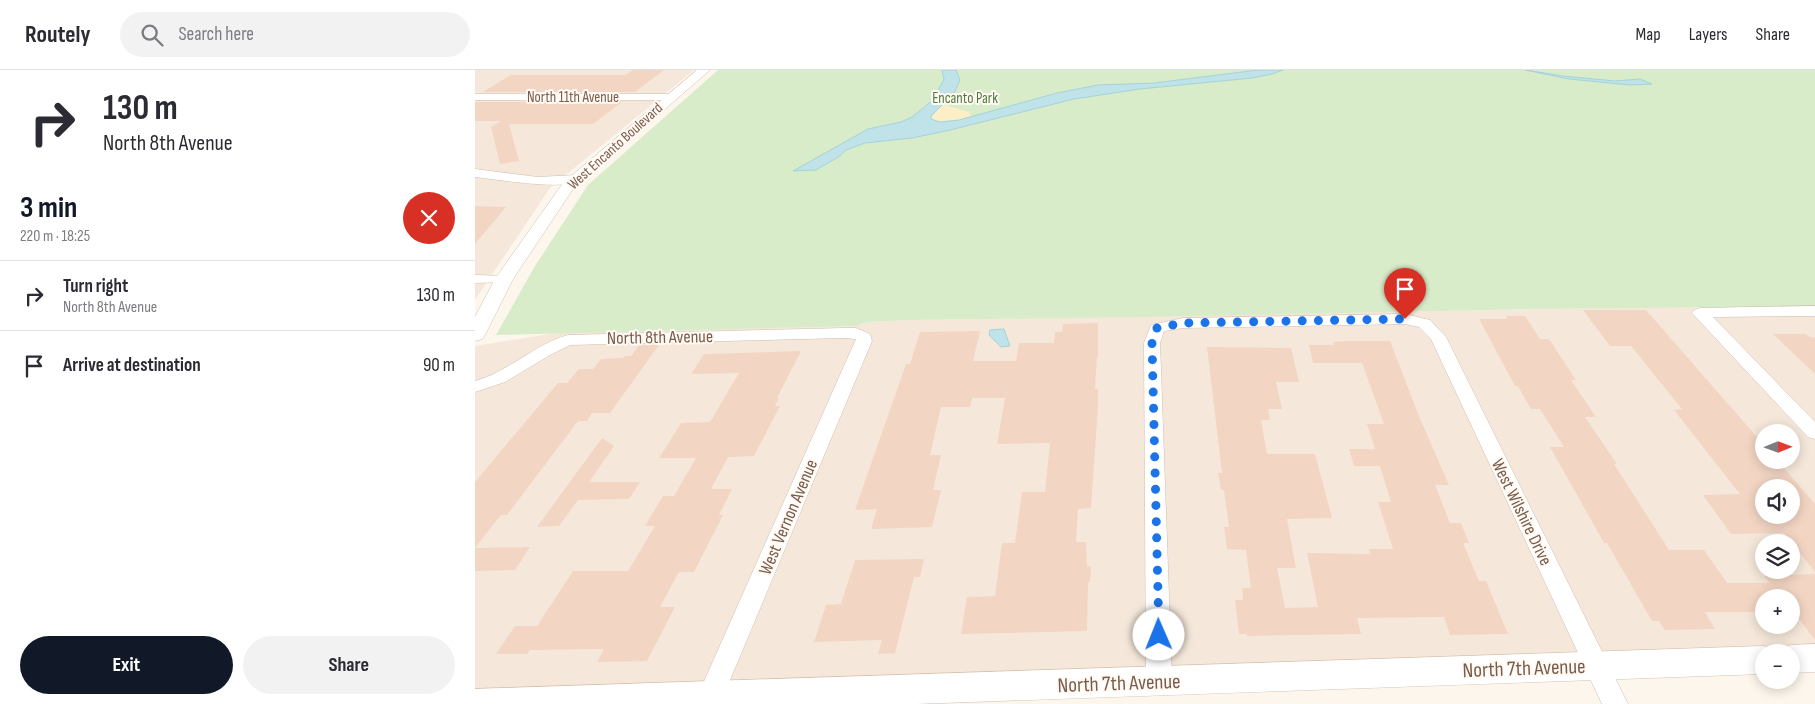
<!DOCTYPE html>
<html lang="en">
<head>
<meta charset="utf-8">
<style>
	:root { --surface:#fff; --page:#f2f2f3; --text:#2b2b33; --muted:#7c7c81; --line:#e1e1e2; --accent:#111827 }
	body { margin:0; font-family:"Sofia Sans Condensed",sans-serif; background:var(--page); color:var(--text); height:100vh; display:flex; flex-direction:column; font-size:19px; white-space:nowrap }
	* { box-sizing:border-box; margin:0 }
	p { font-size:16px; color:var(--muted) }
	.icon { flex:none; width:28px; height:28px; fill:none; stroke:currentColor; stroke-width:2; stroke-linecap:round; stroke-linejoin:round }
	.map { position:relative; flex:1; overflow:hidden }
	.panel { display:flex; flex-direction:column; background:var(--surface); width:475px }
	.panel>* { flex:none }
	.guide { background:#fff; color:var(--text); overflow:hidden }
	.needle { width:32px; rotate:89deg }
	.fabs { position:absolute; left:1280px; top:354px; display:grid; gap:10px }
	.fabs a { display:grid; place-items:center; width:45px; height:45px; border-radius:50%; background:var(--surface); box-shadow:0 2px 12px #0003; font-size:25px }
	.pin { position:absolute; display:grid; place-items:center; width:42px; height:42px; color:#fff; margin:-51px -21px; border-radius:50% 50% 50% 0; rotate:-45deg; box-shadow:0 0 5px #0007 }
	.pin .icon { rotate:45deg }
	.me { position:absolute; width:55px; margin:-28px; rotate:359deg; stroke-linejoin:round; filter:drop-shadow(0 0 4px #0008) }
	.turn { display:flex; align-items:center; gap:18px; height:105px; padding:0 20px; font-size:22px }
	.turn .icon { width:65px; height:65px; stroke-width:2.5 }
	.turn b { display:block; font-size:35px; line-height:42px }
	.round { display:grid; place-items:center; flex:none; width:52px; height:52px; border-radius:26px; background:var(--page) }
	.overview { display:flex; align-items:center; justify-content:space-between; height:85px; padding:0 20px }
	h1 { font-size:30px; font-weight:700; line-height:38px; color:var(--accent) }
	.primary-button { display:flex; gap:10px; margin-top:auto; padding:10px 20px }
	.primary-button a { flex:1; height:58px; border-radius:30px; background:var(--accent); color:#fff; font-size:20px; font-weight:700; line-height:58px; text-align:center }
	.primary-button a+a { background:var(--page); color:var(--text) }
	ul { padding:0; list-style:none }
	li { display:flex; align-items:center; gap:15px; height:70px; padding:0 20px; border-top:1px solid var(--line) }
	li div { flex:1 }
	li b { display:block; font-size:19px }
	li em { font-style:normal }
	header { display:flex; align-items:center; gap:30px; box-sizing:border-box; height:70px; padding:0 25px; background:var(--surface); border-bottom:1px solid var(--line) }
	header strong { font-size:24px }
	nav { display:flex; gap:28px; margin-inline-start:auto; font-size:18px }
	.search { width:350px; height:45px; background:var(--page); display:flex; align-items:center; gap:12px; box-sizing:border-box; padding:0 18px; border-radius:28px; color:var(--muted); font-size:19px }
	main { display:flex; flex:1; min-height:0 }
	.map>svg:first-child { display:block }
</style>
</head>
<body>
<header>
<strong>Routely</strong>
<div class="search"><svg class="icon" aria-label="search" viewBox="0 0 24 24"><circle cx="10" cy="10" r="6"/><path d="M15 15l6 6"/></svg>Search here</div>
<nav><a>Map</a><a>Layers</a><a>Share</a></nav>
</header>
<main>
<section class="panel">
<div class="guide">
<div class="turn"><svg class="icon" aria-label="right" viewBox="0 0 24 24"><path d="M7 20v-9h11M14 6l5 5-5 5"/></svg><div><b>130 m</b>North 8th Avenue</div></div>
</div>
<div class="overview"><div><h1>3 min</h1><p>220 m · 18:25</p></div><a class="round" style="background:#d93025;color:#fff"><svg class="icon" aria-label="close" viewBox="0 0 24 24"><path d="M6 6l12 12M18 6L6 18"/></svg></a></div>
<ul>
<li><svg class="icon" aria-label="right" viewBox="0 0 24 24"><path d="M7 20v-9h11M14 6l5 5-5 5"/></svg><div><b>Turn right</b><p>North 8th Avenue</p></div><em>130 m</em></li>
<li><svg class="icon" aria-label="arrive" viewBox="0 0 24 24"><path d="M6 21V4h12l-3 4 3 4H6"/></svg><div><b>Arrive at destination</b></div><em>90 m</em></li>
</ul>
<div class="primary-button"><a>Exit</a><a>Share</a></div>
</section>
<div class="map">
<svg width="1340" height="634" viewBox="0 0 1340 634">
	<rect width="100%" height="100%" fill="#fdf6ec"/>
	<path fill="#f5e8da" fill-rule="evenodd" d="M0,0H219L75,118L0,230Z
		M1189,237L1340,240V588L1316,582H1289L0,634V276L87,262L381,256L392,252L435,250ZM1289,362H1316V390H1289ZM1289,418H1316V445H1289ZM1289,472H1316V500H1289ZM1289,528H1316V555H1289Z"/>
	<path fill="#d8ecc9" d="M243,0H1340V236L1062,239L669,247L435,250L392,252L381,256L21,265L60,196L113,115Z"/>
	<path fill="#fcefc7" d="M467,34L494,42L497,47C485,50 466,56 456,48Z"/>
	<path fill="#bfe3e8" stroke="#a5d3da" d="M467,0H481L485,10L478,26L467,35L456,46V49L465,52L484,50L582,23L623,15L679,13L783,0H808L797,4L777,8L665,19L599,29L471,61L437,68L390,73L371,80L365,86L341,100L318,101L393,59L426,52L437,47L458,30L469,9Z
		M1050,0L1088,6L1140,11L1165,9L1177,14L1155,15L1094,9Z
		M529,259L535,276L526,277L514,265L515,260Z"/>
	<path fill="#f3d5c3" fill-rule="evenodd" d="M158,0H189L160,22H8L36,5H150Z
		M0,32H147L118,54H34L44,91L25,94L16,57L26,51H0Z
		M0,136L31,137L0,174Z
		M1108,240H1171L1289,375V390H1302L1340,434V502L1309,463L1256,464L1228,425L1265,424L1199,340L1207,339L1156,276H1135ZM1289,418H1316V445H1289Z
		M1031,246H1050L1065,269H1074L1101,310H1096L1121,347H1110L1142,394H1139L1194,480H1229L1252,513H1295L1289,506L1340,504V570L1318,541H1316V528H1289V542H1230L1240,559L1190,560L1184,551H1177L1132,473H1129L1075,377H1089L1065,339H1056L1043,316H1040L1004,249H1032Z
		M623,253V287H622L620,319H623V337L616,438L603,439L601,472H611L612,497L616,496L615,512H613L612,561L486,564L492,527L520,526L527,473H540L547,422H570L575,373L522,374L530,328H497L495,337H466L455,385H466L458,420H466L457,457L396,459L402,439L380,440L431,294H435L445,262L505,261L498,291H541L544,273H579L580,262H587L588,254Z
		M1298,264H1331L1335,267H1340V304Z
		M872,271H915L944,346L974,415H960L975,453H986L994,473H988L1004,511H1011L1033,564L975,565L969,547L882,548L886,564L772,566V564H764L760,530H768L767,518H776L771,480L752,479L749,457H754L749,420H746L743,403H747L732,277L816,278L824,312H801L807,339H793L795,350H786L792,384H840L857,448L812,449L821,498H802L810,538L843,537L832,483L895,484L894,479H918L903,432H916L905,396H879L874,379H900L892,354H909L887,293H838L834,275H859L858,272Z
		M164,275H184L135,343H117L112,351H103L32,445H26L0,478V412L83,313H92L104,299H118L126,289L148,288L150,286H156Z
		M326,281L302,328H304L300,336H305L279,386L253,387L236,419H257L244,445H248L219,502H204L185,537H200L172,591L122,592L129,579L55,580L52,584H21L40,556H62L98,501H153L180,456H170L188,426H199L221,388H184L206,353L235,352L264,303L216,304L229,284Z
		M127,368L139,376L114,412H165L154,429L103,430L84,456L62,457Z
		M55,477L40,500L0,501V478Z
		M449,489L445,507H439L420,583L403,584L407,570L339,572L351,535L366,534L380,490Z"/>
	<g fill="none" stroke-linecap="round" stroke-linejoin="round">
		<defs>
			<path id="minor" d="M0,24H195L200,27L195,30H0Z
				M0,99L63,107L101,105L107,109C95,122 19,109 0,107Z
				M0,205L34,206L36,209L34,212L0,213Z
				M1340,236V246L1238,247L1340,352V369L1333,367L1217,243L1219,240L1225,238Z
				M930,244L955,250L971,267L1153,634H1127L956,269L944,257L930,254L708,258L689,261L685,273L697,611L693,619L684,622L675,619L671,611L669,273L676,255L708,248Z
				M369,258H381L395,264L397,271L245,634H219L381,269L369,268L95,275L75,285L30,312L0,322V311C34,302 59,274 93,265Z"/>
			<path id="tertiary" d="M222,0H235L98,119L38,209L10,265L7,269L0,271V247L20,209L88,113Z"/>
			<path id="secondary" d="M1340,574V602L1316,603V582H1302L1304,579L1316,575Z
				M1289,576L1301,580L1302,582H1289V604L440,634H0V619Z"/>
		</defs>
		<use href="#minor" stroke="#d1beb0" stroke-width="1"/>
		<use href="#tertiary" stroke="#d1beb0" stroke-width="1"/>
		<use href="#secondary" stroke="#d6c0b0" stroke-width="1"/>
		<use href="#minor" fill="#fff" fill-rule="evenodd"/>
		<use href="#tertiary" fill="#fff" fill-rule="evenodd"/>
		<use href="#secondary" fill="#fff" fill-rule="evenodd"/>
	</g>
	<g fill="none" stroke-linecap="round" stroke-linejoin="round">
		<path stroke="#1a73e8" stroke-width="9" stroke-dasharray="0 16.2" d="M684,565L677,273L682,258L708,253L930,249"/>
	</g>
	<g text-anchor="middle" stroke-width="4" stroke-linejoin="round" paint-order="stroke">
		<g font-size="15" fill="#7a5c4d" stroke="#fffaf3">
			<text x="98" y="32">North 11th Avenue</text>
			<text transform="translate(140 76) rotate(-42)" y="5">West Encanto Boulevard</text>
		</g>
		<g font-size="15" fill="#537a41" stroke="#fffaf3">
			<text x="490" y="33">Encanto Park</text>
		</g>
		<g font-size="18" fill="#7a5c4d" stroke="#fffaf3">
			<text transform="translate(185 267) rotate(-1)" y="6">North 8th Avenue</text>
			<text transform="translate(1047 442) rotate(64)" y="6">West Wilshire Drive</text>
			<text transform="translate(313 447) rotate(-67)" y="6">West Vernon Avenue</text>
		</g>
		<g font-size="21" fill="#7a5c4d" stroke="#fffaf3">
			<text transform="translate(1049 598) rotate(-2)" y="7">North 7th Avenue</text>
			<text transform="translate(644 613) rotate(-2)" y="7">North 7th Avenue</text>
		</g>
	</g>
</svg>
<div class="fabs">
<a><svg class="needle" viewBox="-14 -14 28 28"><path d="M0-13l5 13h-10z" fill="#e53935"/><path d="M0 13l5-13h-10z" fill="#7c7c81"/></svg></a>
<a><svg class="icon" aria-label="sound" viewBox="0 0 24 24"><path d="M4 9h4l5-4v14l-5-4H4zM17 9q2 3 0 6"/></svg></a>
<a><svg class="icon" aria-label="layers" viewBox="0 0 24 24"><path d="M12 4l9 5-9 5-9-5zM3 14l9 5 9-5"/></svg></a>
<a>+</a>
<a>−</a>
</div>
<div class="pin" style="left:930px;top:249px;background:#d93025"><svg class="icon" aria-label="arrive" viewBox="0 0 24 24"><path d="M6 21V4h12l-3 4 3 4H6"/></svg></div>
<svg class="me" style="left:684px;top:565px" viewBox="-20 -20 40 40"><circle r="19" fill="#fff"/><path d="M0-13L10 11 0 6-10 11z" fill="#1a73e8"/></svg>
</div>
</main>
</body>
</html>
